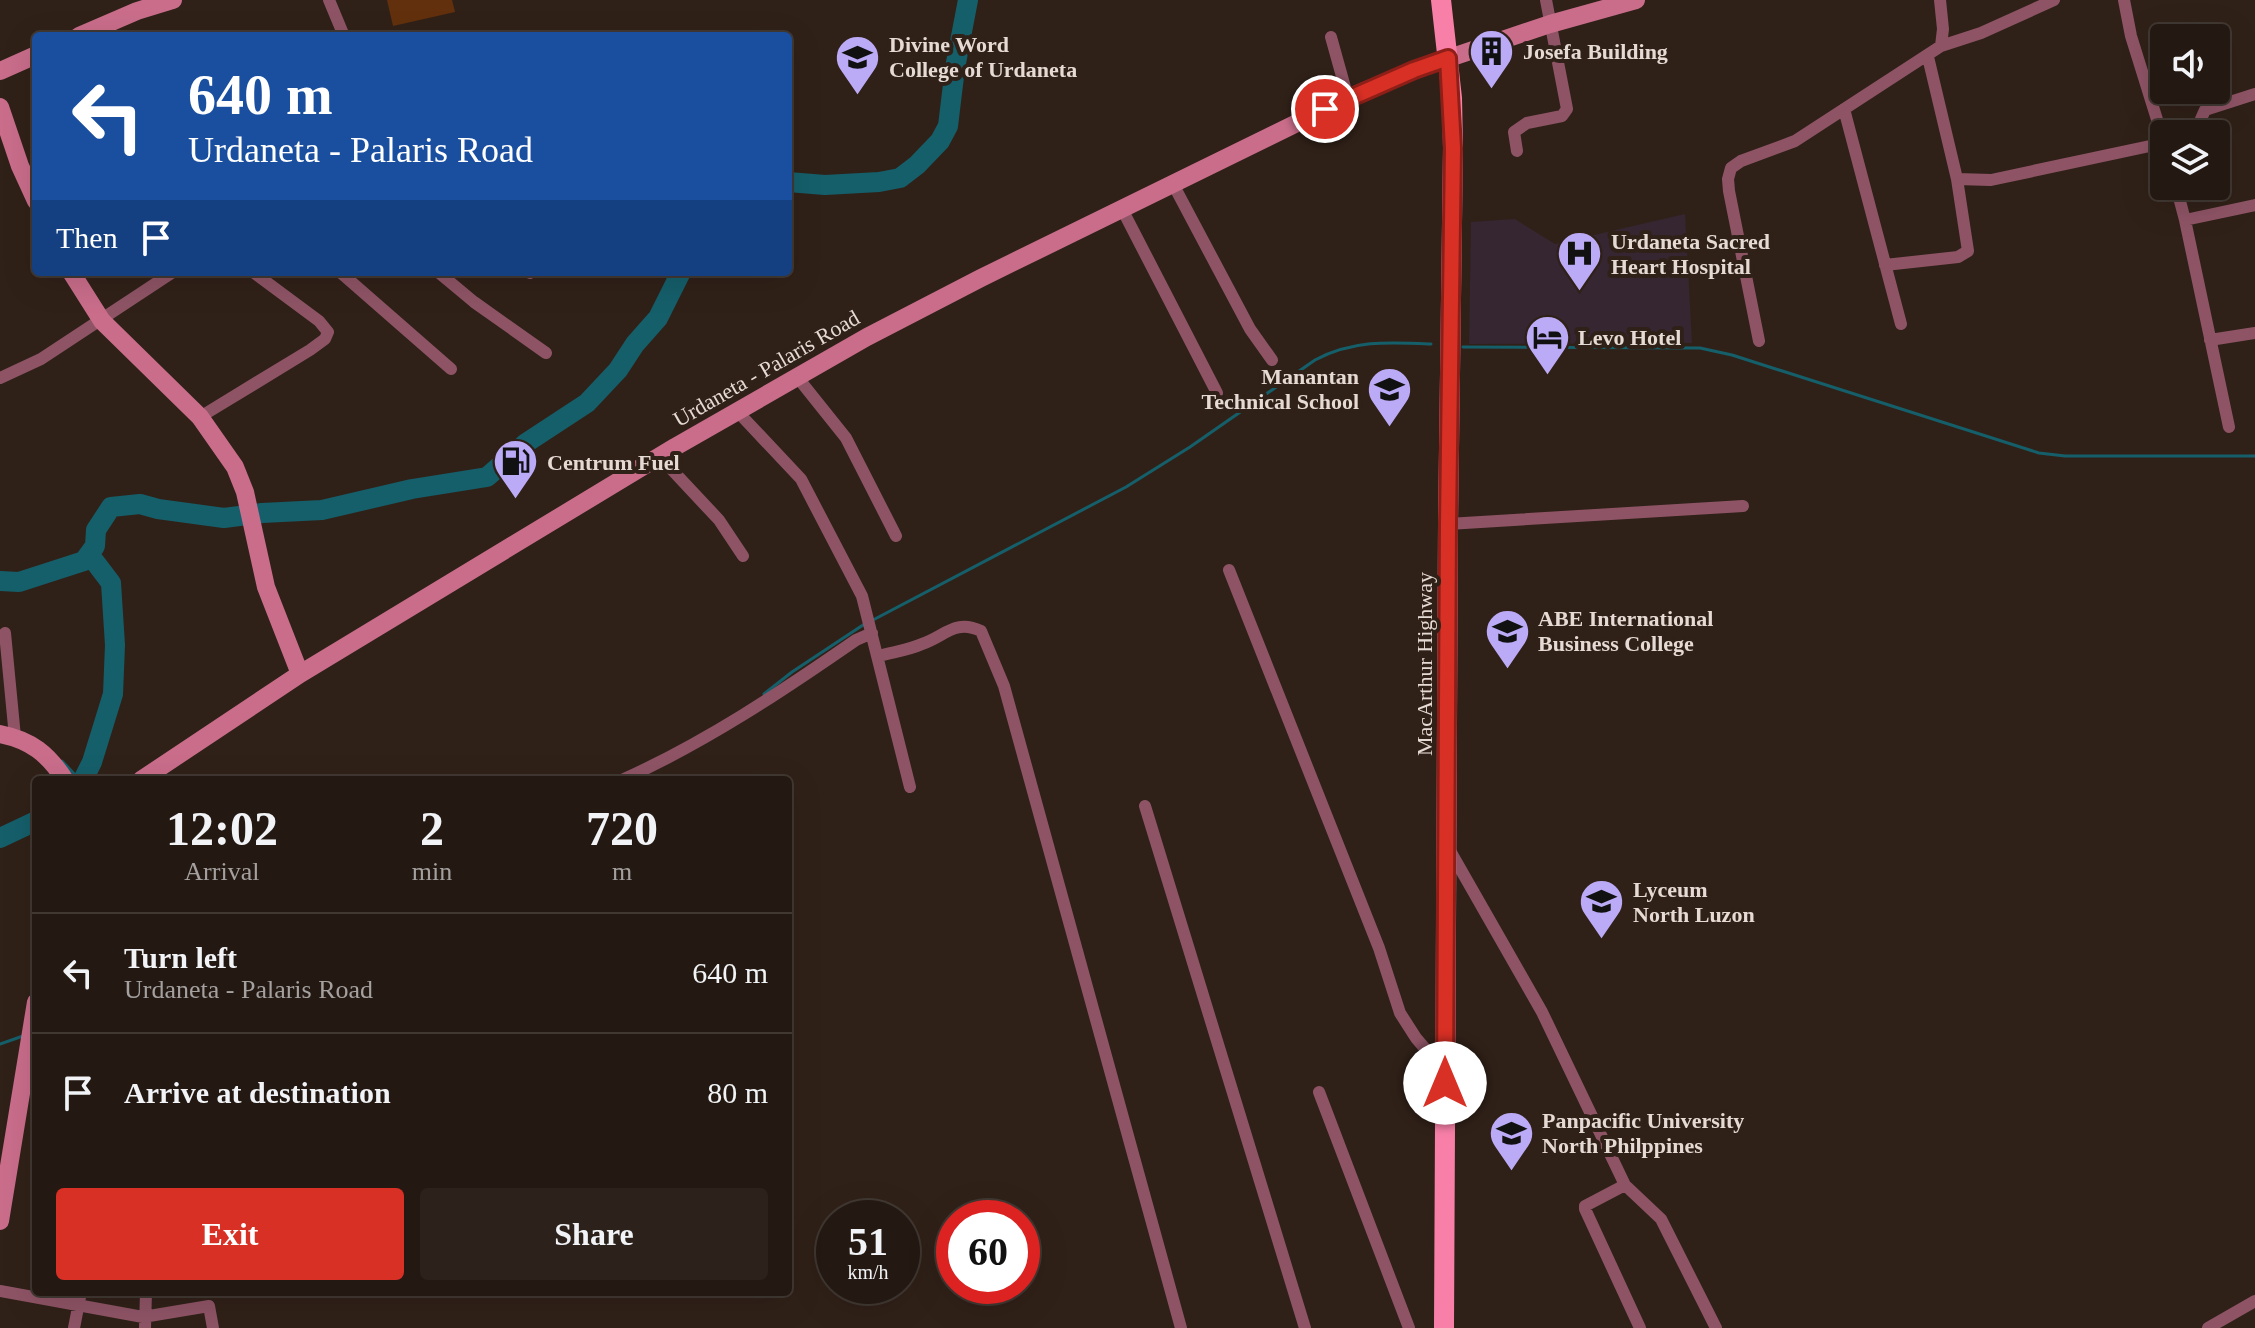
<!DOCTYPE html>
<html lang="en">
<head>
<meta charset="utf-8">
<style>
	:root { --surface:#241912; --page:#2c221b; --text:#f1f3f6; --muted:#a3a09f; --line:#413832; --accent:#d93025 }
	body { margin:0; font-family:"Times New Roman",serif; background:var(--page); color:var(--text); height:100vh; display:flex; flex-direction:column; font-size:30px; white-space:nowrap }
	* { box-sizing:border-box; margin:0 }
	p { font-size:26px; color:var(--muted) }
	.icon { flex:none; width:44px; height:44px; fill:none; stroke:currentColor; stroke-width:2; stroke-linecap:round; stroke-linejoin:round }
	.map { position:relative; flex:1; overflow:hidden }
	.panel { position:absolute; left:32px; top:776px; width:760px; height:520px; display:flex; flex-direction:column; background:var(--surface); border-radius:8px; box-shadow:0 8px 32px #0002,0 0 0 2px var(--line) }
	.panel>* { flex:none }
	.top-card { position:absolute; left:32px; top:32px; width:760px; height:244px; border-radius:8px; box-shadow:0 8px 32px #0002,0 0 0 2px var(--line); background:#1a4fa0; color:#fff; overflow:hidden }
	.controls { position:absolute; left:2150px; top:24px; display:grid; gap:16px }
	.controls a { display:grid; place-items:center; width:80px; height:80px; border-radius:8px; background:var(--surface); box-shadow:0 8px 32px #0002,0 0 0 2px var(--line); font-size:40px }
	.speed { position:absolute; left:816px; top:1200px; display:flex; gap:16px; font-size:40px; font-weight:700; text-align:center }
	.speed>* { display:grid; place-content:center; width:104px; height:104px; border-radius:50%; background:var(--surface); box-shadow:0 8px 32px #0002,0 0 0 2px var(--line); line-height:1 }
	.speed small { font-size:20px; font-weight:400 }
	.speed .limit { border:12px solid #d22; background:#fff; color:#111 }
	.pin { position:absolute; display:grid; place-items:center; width:68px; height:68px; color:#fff; margin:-34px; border:4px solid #fff; border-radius:50%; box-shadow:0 2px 8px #0007 }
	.me { position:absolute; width:88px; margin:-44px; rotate:0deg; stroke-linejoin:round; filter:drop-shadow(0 0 6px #0008) }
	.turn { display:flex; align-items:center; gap:28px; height:168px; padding:0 24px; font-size:36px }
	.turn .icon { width:104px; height:104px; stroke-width:2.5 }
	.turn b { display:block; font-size:56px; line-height:68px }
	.then { display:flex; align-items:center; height:76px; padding:0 24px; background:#0003; gap:16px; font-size:30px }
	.eta { display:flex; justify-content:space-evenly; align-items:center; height:136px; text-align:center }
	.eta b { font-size:48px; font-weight:700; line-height:56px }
	.action { display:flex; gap:16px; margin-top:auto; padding:16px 24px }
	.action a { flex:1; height:92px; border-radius:8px; background:var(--accent); color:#fff; font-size:32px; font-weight:700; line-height:92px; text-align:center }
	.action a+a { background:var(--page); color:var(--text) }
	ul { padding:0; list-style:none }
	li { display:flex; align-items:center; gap:24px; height:120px; padding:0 24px; border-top:2px solid var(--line) }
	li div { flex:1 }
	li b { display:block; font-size:30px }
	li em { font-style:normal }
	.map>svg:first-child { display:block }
</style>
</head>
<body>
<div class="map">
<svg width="2255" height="1328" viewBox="0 0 2255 1328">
	<rect width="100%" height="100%" fill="#302118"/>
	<path fill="#352632" d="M1685,214L1692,343L1469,344L1471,222L1515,219L1555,244Z"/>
	<path fill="#62300d" d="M387,0H452L455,12L393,26Z"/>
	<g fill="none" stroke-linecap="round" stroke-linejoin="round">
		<path stroke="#155f6b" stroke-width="3" d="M1463,347L1700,348L1732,355L2039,453L2065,456H2255
			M873,620L1126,487L1190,447L1315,360C1353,340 1388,342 1431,344
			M764,694L792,672L866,623
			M62,761L80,780
			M0,1044L23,1036"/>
		<path stroke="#155f6b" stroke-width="20" d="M788,182L825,185L879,182L900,178L917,165L940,141L948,126L955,68L968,0
			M0,581L19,582L84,561L95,546L96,530L111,507L140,504L158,509L224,518L262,513L322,510L412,489L487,477L526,443L587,403L618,370L635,344L658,318L681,272
			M83,780L92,762L113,694L115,645L111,583L89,554
			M0,838L36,821"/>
		<path stroke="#8e5466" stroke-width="12" d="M329,0L344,36
			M1940,0L1943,29L1941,46
			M2124,0L2131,36L2164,142
			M1331,37L1348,98
			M1844,109L1901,324
			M2202,134L2201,119L2205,110L2255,94
			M1517,151L1514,132L1527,123L1562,116L1567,109L1546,0
			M1957,179L1991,180L2164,143
			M1173,184L1250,329L1272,360
			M2176,186L2185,220L2255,205
			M1122,209L1217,393
			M2185,220L2229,427
			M1885,265L1958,257L1968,251L1957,179L1928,57
			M340,272L451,369
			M438,272L474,302L546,353
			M528,272L530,273
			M2210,340L2255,333
			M1759,341L1729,191L1728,179L1731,168L1741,161L1795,141L1941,46L1981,33L2054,0
			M0,378L41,359L173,272
			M798,378L846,438L896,536
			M737,411L801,479L862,596L910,787
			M200,417L310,350L325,339L328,332L319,321L253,272
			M660,457L719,520L743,556
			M1448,524L1743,506
			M1229,570L1379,948L1400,1013L1416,1038L1445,1072
			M5,633L15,737
			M879,656C893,652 909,650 922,644C945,636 955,619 981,631L1004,686L1181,1328
			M622,780C706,742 781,692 856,640L872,633
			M1145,806L1305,1328
			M1449,849L1542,1012L1625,1185L1585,1206V1209L1640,1328
			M1319,1092L1409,1328
			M1625,1185L1661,1219L1716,1328
			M0,1291L143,1317L209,1306L213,1328
			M74,1328L81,1292
			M145,1328L146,1292
			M2208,1328L2255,1301"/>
		<path stroke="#c96d8b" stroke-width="18" d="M79,36L137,11L173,0
			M0,71L36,55
			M0,107L20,166L36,201
			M71,272L102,321L200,417L235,467L245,492L266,587L300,674
			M0,734C31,740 48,754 65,780
			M141,780L300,674L675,447L867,337L981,278L1348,98L1414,70L1550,24L1636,0
			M0,1221L36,1002"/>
		<path stroke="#f880a8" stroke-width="20" d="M1441,0L1452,98L1453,148L1448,524L1444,1328"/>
	</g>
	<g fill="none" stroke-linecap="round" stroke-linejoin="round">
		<defs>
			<path id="route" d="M1325,109L1414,70L1448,58L1453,148L1448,524L1445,1083"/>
		</defs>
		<use href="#route" stroke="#8d1f18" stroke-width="20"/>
		<use href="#route" stroke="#d93025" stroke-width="14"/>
	</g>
	<defs>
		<symbol id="building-pin" viewBox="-11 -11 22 30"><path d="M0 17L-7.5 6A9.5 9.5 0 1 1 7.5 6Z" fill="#bbaaf6" stroke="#302118"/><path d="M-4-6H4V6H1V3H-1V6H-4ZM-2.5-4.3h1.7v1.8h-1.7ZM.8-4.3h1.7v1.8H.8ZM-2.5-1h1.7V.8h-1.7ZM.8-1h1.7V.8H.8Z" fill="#111"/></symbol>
		<symbol id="university-pin" viewBox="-11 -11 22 30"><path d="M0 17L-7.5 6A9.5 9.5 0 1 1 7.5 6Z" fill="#bbaaf6" stroke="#302118"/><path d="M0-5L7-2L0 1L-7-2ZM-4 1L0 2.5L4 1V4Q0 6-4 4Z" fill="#111"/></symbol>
		<symbol id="hospital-pin" viewBox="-11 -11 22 30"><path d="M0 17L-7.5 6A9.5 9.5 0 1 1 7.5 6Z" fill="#bbaaf6" stroke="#302118"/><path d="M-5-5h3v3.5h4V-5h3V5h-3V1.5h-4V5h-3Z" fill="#111"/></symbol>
		<symbol id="hotel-pin" viewBox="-11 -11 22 30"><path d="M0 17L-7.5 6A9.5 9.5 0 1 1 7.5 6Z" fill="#bbaaf6" stroke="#302118"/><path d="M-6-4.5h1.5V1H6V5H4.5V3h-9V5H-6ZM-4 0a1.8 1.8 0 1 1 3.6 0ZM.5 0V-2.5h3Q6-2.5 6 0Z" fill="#111"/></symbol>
		<symbol id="fuel-pin" viewBox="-11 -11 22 30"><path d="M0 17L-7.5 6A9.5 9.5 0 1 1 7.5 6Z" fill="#bbaaf6" stroke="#302118"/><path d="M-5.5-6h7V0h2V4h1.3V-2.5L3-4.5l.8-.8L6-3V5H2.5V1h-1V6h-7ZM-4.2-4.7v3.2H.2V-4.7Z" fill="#111"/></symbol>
	</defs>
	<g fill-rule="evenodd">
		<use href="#building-pin" x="1466" y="26" width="51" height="69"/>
		<use href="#university-pin" x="832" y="32" width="51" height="69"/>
		<use href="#hospital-pin" x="1554" y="228" width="51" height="69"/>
		<use href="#hotel-pin" x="1522" y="312" width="51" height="69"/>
		<use href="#university-pin" x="1364" y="364" width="51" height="69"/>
		<use href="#fuel-pin" x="490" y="436" width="51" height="69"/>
		<use href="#university-pin" x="1482" y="606" width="51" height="69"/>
		<use href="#university-pin" x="1576" y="876" width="51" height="69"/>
		<use href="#university-pin" x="1486" y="1108" width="51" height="69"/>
	</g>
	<g text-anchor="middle" stroke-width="8" stroke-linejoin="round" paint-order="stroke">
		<g font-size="22" font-weight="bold" fill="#e5dad4" stroke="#302118" text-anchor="start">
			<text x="889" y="52">Divine Word<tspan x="889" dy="25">College of Urdaneta</tspan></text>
			<text x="1523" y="59">Josefa Building</text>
			<text x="1611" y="249">Urdaneta Sacred<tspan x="1611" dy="25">Heart Hospital</tspan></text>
			<text x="1578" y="345">Levo Hotel</text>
			<text x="1359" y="384" text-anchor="end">Manantan<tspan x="1359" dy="25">Technical School</tspan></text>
			<text x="547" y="470">Centrum Fuel</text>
			<text x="1538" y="626">ABE International<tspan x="1538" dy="25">Business College</tspan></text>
			<text x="1633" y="897">Lyceum<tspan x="1633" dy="25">North Luzon</tspan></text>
			<text x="1542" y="1128">Panpacific University<tspan x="1542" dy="25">North Philppines</tspan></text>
		</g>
		<g font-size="22" fill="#e5dad4" stroke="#302118">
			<text transform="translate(766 368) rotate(-30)" y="8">Urdaneta - Palaris Road</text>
			<text transform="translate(1424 664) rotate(-90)" y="8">MacArthur Highway</text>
		</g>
	</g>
</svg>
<div class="controls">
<a><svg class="icon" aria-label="sound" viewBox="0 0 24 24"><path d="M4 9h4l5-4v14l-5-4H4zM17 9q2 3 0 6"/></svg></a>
<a><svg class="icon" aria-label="layers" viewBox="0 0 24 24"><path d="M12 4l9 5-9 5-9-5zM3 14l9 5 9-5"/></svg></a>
</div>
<div class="speed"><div>51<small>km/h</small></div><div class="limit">60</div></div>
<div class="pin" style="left:1325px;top:109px;background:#d93025"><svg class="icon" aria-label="arrive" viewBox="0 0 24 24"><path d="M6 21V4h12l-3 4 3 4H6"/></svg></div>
<svg class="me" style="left:1445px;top:1083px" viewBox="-20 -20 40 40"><circle r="19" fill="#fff"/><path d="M0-13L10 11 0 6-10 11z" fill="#d93025"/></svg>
<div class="top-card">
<div class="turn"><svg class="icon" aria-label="left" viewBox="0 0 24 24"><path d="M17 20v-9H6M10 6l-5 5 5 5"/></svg><div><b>640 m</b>Urdaneta - Palaris Road</div></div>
<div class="then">Then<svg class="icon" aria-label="arrive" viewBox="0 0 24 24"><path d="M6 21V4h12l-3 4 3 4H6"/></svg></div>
</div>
<section class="panel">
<div class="eta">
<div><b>12:02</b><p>Arrival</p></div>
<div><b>2</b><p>min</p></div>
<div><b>720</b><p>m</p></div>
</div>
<ul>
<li><svg class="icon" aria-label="left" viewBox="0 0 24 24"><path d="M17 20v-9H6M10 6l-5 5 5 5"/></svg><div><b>Turn left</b><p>Urdaneta - Palaris Road</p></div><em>640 m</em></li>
<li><svg class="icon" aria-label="arrive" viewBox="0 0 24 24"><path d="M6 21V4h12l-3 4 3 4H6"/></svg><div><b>Arrive at destination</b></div><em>80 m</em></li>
</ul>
<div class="action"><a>Exit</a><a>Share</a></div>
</section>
</div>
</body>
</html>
